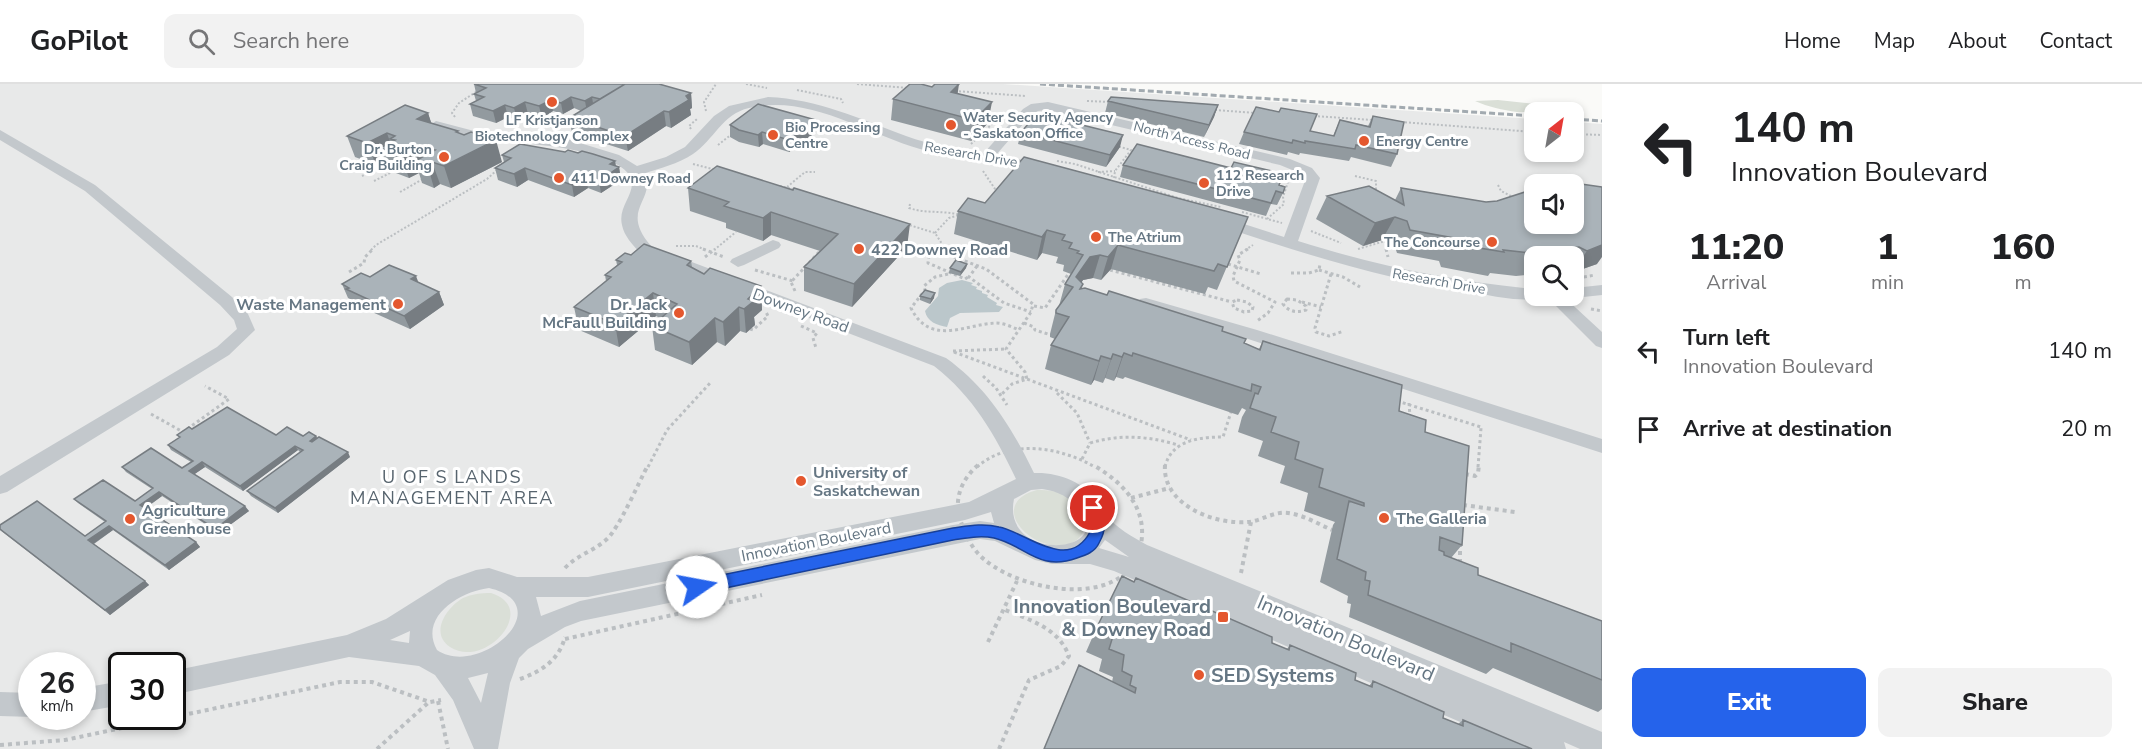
<!DOCTYPE html>
<html lang="en">
<head>
<meta charset="utf-8">
<style>
	:root { --surface:#fff; --page:#f2f2f2; --text:#202124; --muted:#757577; --line:#e0e0e0; --accent:#2563eb }
	body { margin:0; font-family:"Nunito Sans",sans-serif; background:var(--page); color:var(--text); height:100vh; display:flex; flex-direction:column; font-size:22px; white-space:nowrap }
	* { box-sizing:border-box; margin:0 }
	p { font-size:20px; color:var(--muted) }
	.icon { flex:none; width:33px; height:33px; fill:none; stroke:currentColor; stroke-width:2; stroke-linecap:round; stroke-linejoin:round }
	.map { position:relative; flex:1; overflow:hidden }
	.details { display:flex; flex-direction:column; background:var(--surface); width:540px }
	.details>* { flex:none }
	.top-card { background:#fff; color:var(--text); overflow:hidden }
	.needle { width:39px; rotate:31deg }
	.tools { position:absolute; left:1524px; top:18px; display:grid; gap:12px }
	.tools a { display:grid; place-items:center; width:60px; height:60px; border-radius:12px; background:var(--surface); box-shadow:0 3px 9px #0003; font-size:30px }
	.speed { position:absolute; left:18px; top:568px; display:flex; gap:12px; font-size:30px; font-weight:700; text-align:center }
	.speed>* { display:grid; place-content:center; width:78px; height:78px; border-radius:50%; background:var(--surface); box-shadow:0 3px 9px #0003; line-height:1 }
	.speed small { font-size:15px; font-weight:400 }
	.speed .limit { border:3px solid #111; border-radius:9px; background:#fff; color:#111 }
	.pin { position:absolute; display:grid; place-items:center; width:51px; height:51px; color:#fff; margin:-26px; border:3px solid #fff; border-radius:50%; box-shadow:0 2px 6px #0007 }
	.me { position:absolute; width:66px; margin:-33px; rotate:78deg; stroke-linejoin:round; filter:drop-shadow(0 0 4px #0008) }
	.turn { display:flex; align-items:center; gap:21px; height:126px; padding:0 30px; font-size:27px }
	.turn .icon { width:78px; height:78px; stroke-width:2.5 }
	.turn b { display:block; font-size:42px; line-height:51px }
	.eta { display:flex; justify-content:space-evenly; align-items:center; height:102px; text-align:center }
	.eta b { font-size:36px; font-weight:800; line-height:42px }
	.button { display:flex; gap:12px; margin-top:auto; padding:12px 30px }
	.button a { flex:1; height:69px; border-radius:12px; background:var(--accent); color:#fff; font-size:24px; font-weight:800; line-height:69px; text-align:center }
	.button a+a { background:var(--page); color:var(--text) }
	ul { padding:0; list-style:none }
	li { display:flex; align-items:center; gap:18px; height:78px; padding:0 30px }
	li div { flex:1 }
	li b { display:block; font-size:22px }
	li em { font-style:normal }
	header { display:flex; align-items:center; gap:36px; box-sizing:border-box; height:84px; padding:0 30px; background:var(--surface); border-bottom:2px solid var(--line) }
	header strong { font-size:28px }
	nav { display:flex; gap:33px; margin-inline-start:auto; font-size:21px }
	.search { width:420px; height:54px; background:var(--page); display:flex; align-items:center; gap:15px; box-sizing:border-box; padding:0 21px; border-radius:12px; color:var(--muted); font-size:22px }
	main { display:flex; flex:1; min-height:0 }
	.map>svg:first-child { display:block }
</style>
</head>
<body>
<header>
<strong>GoPilot</strong>
<div class="search"><svg class="icon" aria-label="search" viewBox="0 0 24 24"><circle cx="10" cy="10" r="6"/><path d="M15 15l6 6"/></svg>Search here</div>
<nav><a>Home</a><a>Map</a><a>About</a><a>Contact</a></nav>
</header>
<main>
<div class="map">
<svg width="1602" height="665" viewBox="0 0 1602 665">
	<rect width="100%" height="100%" fill="#fafaf8"/>
	<path fill="#e8e9e9" fill-rule="evenodd" d="M0,0H1003L1534,35V68H1574V38L1602,40V665H0ZM1534,100H1574V140H1534ZM1534,172H1574V212H1534ZM32,582H82V633H32ZM122,582H172V633H122Z"/>
	<path fill="#dadfd7" d="M1498,16L1545,21L1549,27C1537,26 1527,29 1517,28C1503,26 1488,23 1475,17Z
		M1037,406C1049,406 1059,407 1069,413C1086,424 1093,452 1069,460C1032,471 985,420 1037,406Z
		M491,509C540,524 485,586 450,563C429,549 447,523 463,514C472,510 481,509 491,509Z"/>
	<path fill="#bbc7cb" d="M962,196L973,199L971,201L977,203L976,205L982,207V209L988,211L987,213L997,219L996,221L1003,223L999,228L960,229L950,234L947,243C937,241 927,238 925,227L938,212L939,204L947,199Z"/>
	<g fill="none" stroke-linecap="round" stroke-linejoin="round">
		<path stroke="#bbbfc2" stroke-width="2" stroke-dasharray="2 2" stroke-linecap="butt" d="M746,0L767,4
			M857,0L909,4
			M797,6L841,15L843,19
			M955,7L1026,12
			M1087,17L1110,18
			M1215,26L1256,29
			M706,27L704,18L716,0
			M1314,32L1373,36
			M455,33L452,29L459,19L479,6
			M1401,38L1534,48
			M537,43L548,38L556,41L566,34L572,36
			M691,45L689,42L697,35
			M1574,50L1602,51
			M971,60L993,39
			M718,61L732,50
			M1057,77L1075,80L1178,114L1221,123
			M693,80L716,86
			M983,87L997,108
			M1098,88L1115,87
			M362,92L387,79
			M1355,92L1376,97V109
			M1114,94L1115,87L1131,66L1117,62
			M374,97L392,88
			M1498,101L1501,107L1515,114
			M780,102L797,106
			M787,103L805,88H815
			M400,108L423,95
			M910,120L909,124C927,130 942,126 961,131
			M1242,128L1282,139
			M1267,135L1284,120L1283,113L1289,95
			M906,140L935,149L946,166
			M1311,147L1341,159
			M935,149L949,134L959,131
			M676,162H696L706,166
			M1358,165L1385,157L1387,166
			M371,166L376,161L487,95L497,86
			M714,166L736,148
			M1245,166L1253,161"/>
		<path stroke="#bbbfc2" stroke-width="3" stroke-dasharray="3 3" stroke-linecap="butt" d="M703,165L724,173
			M945,165L949,171L986,185L1033,220L1031,228L1006,265L1025,288L1027,295L1012,300L1001,311
			M1248,165L1238,171L1240,176L1233,192L1234,197L1275,218L1268,229L1257,237
			M1386,165L1388,173
			M946,167L929,171L928,179L965,195L968,193
			M705,173L715,165
			M1228,180L1261,190
			M977,182L969,193L1004,219L1031,228
			M755,186L793,197
			M1110,186L1232,218
			M1319,186L1343,193L1360,203
			M349,188L364,179L365,173L373,165
			M1291,189H1309L1319,186L1320,180
			M948,190L935,193L924,202L925,206L911,224C930,263 966,240 996,239C1004,239 1012,243 1019,246
			M1331,190L1315,244L1316,248L1329,252L1344,247
			M1578,194L1595,191
			M795,207L791,198L820,167
			M1287,215L1297,216L1306,222V226C1297,229 1289,228 1283,220Z
			M1237,216L1247,218L1253,223L1252,227L1244,228L1234,224L1232,218Z
			M1302,218L1321,223
			M1034,222L1045,224L1069,189
			M1591,225L1602,227
			M1024,239L1034,243L1035,246L1051,251
			M801,242L817,249L813,254L816,264
			M750,245L753,246L768,232L766,228
			M953,267L1006,265
			M954,268L1191,356
			M983,292L996,304L1007,321
			M1057,309L1077,329L1090,359
			M1397,317L1481,343
			M1409,319L1410,333
			M151,330L183,348L229,315L205,302
			M1082,375L1090,359C1121,350 1148,352 1178,361
			M648,383L667,346L711,298
			M977,383C1010,354 1060,363 1095,383
			M1165,383C1171,356 1200,353 1223,353L1231,328
			M1478,383L1481,344"/>
		<path stroke="#bbbfc2" stroke-width="4" stroke-dasharray="4 4" stroke-linecap="butt" d="M978,381C961,396 953,416 961,438C966,452 973,467 985,476C1025,510 1137,528 1142,452C1144,419 1119,396 1093,381
			M1165,381C1162,421 1215,441 1248,438C1261,437 1274,427 1288,429C1304,431 1318,440 1332,446
			M1465,390L1475,392L1478,389L1479,381
			M1131,414L1170,404
			M1463,421L1515,428
			M1460,459V479
			M565,484C577,471 594,467 607,455C619,444 639,398 648,381
			M1241,489L1251,438
			M565,555L762,511
			M988,558L1017,497
			M520,595C542,587 559,576 565,553
			M438,617L448,665
			M0,661L65,656L340,598H372L430,618L441,616
			M377,665L429,618
			M999,665L1029,596L1061,582L1069,572C1058,543 1029,536 1003,525"/>
		<path fill="#c3c8cc" fill-rule="evenodd" d="M768,13C818,15 860,35 906,52C931,61 957,66 983,70L1023,25L1031,20L1048,18L1290,75L1312,84L1320,94L1298,157C1377,182 1452,197 1534,205V212H1541L1540,214C1522,218 1498,213 1481,210C1389,197 1301,169 1214,140L1211,137L1219,132L1284,153L1306,94L1302,90L1280,81L1048,26L1038,27L1031,31L996,71L1050,81L1052,84L1050,87L1045,88C1003,80 961,77 920,65C864,49 809,10 749,24C722,30 714,56 693,70C678,80 660,84 643,90C659,116 617,124 652,163L946,274C988,304 1012,344 1034,389C1059,388 1084,398 1099,419C1102,422 1103,427 1106,431C1116,444 1133,453 1147,461L1602,648V665H1580L1564,658L1566,665H1522L1114,487L1090,480H1052L1035,476L995,457L980,455L581,537L565,543L528,565L519,574L510,599L498,665H474L453,616L435,591L419,582L349,573L172,611V587L347,551L386,535L448,496L476,486L489,484L517,493H588L969,418L1016,395C995,351 973,312 934,282L640,169C633,161 624,152 622,141C616,117 650,101 618,81C556,51 494,66 431,44L430,41L436,37L478,48L567,55L619,71L637,82L666,73L685,63L714,32L729,22ZM1042,405C1058,407 1071,414 1081,427C1113,471 1001,478 1014,415L1031,406ZM991,428L994,439L980,437L953,441L580,517L541,532L536,513H588L965,436ZM1105,456L1129,473L1099,464ZM489,504C561,521 480,595 437,566C418,532 462,507 489,504ZM410,547L409,559L390,556ZM488,589L481,619L468,594Z
			M0,46L95,101L232,213L248,230L255,246L229,271L7,408L0,410V392L217,263L237,245L234,236L220,221L85,107L0,56Z
			M773,156L779,158L781,161L779,164L744,181L738,183L730,178L732,175Z
			M1602,201V211L1574,214L1567,212H1574V204Z
			M1546,212H1563L1602,248V264L1596,262Z
			M1146,214L1257,246L1602,355V369L1245,254L1140,223L1138,219L1140,215Z
			M122,597V621L82,628V604Z
			M0,608L32,609L33,633L0,632Z"/>
		<path stroke="#a2aab0" stroke-width="3" stroke-dasharray="6 3" stroke-linecap="butt" d="M1040,0L1534,32
			M1574,35L1602,37"/>
	</g>
	<path fill="#929a9f" d="M474,0L691,9L692,24L690,25L691,31L671,44L666,42L628,67L572,49L569,34L581,27L574,24L563,30L553,27L542,34L528,30L517,36L508,33L496,39L473,32L470,20L476,17L474,10L476,9Z
		M958,9L988,39L971,57L891,36L893,15Z
		M1108,17L1218,21L1214,33L1204,53L1105,29Z
		M428,29L431,39L458,47L459,50L502,78L451,104L440,100L434,104L422,99L419,89L409,94L388,86L385,76L376,81L355,73L347,52Z
		M1373,32L1397,70L1391,83L1351,73L1349,77L1300,69L1299,71L1288,68L1287,71L1239,60L1244,48L1310,47L1333,52L1340,36L1368,42Z
		M730,41L816,48L789,68L763,60L759,63L739,58L730,53Z
		M1021,48L1120,63L1106,83L1018,60Z
		M578,69L615,77L616,82L619,83L621,96L601,109L588,104L574,113L528,96L517,103L498,96L495,84L504,78L502,71Z
		M1123,81L1279,101L1283,109L1277,121L1271,120L1266,132L1120,93Z
		M1574,99L1597,180L1574,188V172H1534V190L1516,192L1490,189L1488,192L1441,183L1439,177L1397,169L1394,160L1382,156L1363,162L1316,135L1327,112L1395,116L1401,104L1574,140V100H1573Z
		M688,104L907,163L852,223L804,207V183L820,167L771,151L763,157L726,144V139L690,127Z
		M985,119L1248,133L1217,206L1208,203L1205,210L1111,185L1101,196L1093,194L1083,196L1081,199L1082,205L1222,247L1244,259L1259,265L1263,257L1399,327L1425,348L1462,461L1451,474L1478,491L1602,537V625L1598,628L1493,584L1486,590L1349,533L1351,520L1347,519L1348,512L1320,498L1333,441L1335,438L1304,427L1308,409L1280,399L1285,382L1258,372L1263,357L1238,348L1242,333L1246,326L1242,324L1238,331L1125,293L1123,295L1116,293L1114,297L1105,294L1103,299L1094,296L1091,301L1045,285L1051,261L1055,255L1050,253V250L1056,226L1059,222L1065,200L1071,190L1063,187L1064,181L1056,179L1058,173L1042,169L1037,176L954,150L958,127Z
		M631,171L691,177L692,183L704,190L761,202L762,226L754,233L755,241L746,249L740,247L725,262L717,258L692,281L655,266L652,242L660,234L656,232L619,263L579,246L574,223L606,197L605,191L617,181L616,176Z
		M967,180L966,184L960,192L949,189L950,184Z
		M370,193L418,198L439,208L444,221L410,245L352,219L350,215L348,214L342,200Z
		M920,212L934,214L930,220L920,216Z
		M192,345L303,352L317,354L350,373L278,429L251,412L247,407L300,368L298,366L243,407L205,383L194,390L249,427L219,449L162,412L146,424L196,458L200,463L169,486L113,446L94,460L145,497L149,501L110,531L0,446L85,452L105,438L78,419L74,415L135,417L152,405L126,388L122,383L182,384L191,378L171,366L168,361L179,354L177,351Z
		M1193,525L1208,531L1210,526L1272,559L1287,565L1290,561L1355,596L1369,602L1373,597L1443,634L1458,640L1463,636L1532,665H1044L1079,581L1112,598L1113,593L1099,587L1102,575L1086,568L1096,545Z"/>
	<path fill="#777d82" d="M959,0L956,21L951,8Z
		M691,9L692,24L690,25L691,31L671,44L669,28L686,12Z
		M571,13L574,24L563,30L561,19Z
		M592,13L594,25L587,28L585,17Z
		M551,16L553,27L542,34L539,22Z
		M525,18L528,30L517,36L514,24Z
		M992,18L988,39L971,57L974,36Z
		M505,21L508,33L496,39L493,27Z
		M1218,21L1214,33L1204,53L1209,41Z
		M664,27L666,42L628,67L625,52Z
		M428,29L435,50L417,35Z
		M816,36V48L789,68V56Z
		M762,48L763,60L759,63L758,51Z
		M387,49L394,70L380,64L385,76L376,81L367,59Z
		M1123,51L1120,63L1106,83L1110,71Z
		M496,56L502,78L451,104L444,82Z
		M416,64L422,80L415,77L419,89L409,94L401,72Z
		M427,64L440,100L434,104L423,66Z
		M615,77L616,85L619,83L621,96L601,109L599,97L610,80Z
		M525,84L528,96L517,103L514,90Z
		M585,92L588,104L574,113L572,101Z
		M771,128V151L763,157V134Z
		M1395,133L1382,156L1363,162L1375,139Z
		M910,140L907,163L852,223L854,200Z
		M1047,146L1042,169L1037,176L1042,153Z
		M1602,155V173L1597,180L1574,188V185L1587,167Z
		M1118,161L1111,185L1101,196L1108,173Z
		M1100,171L1093,194L1083,196L1070,217L1076,193L1090,173Z
		M967,180L966,184L960,192L961,188Z
		M416,192L421,205L411,195Z
		M761,202L762,226L754,233L755,241L746,249L744,225L748,215Z
		M439,208L444,221L410,245L404,232Z
		M653,209L656,232L619,263L615,240Z
		M935,209L934,214L930,220L931,215Z
		M739,223L740,247L725,262L723,238Z
		M715,234L717,258L692,281L689,258Z
		M1124,269L1116,293L1114,297L1122,273Z
		M1113,270L1105,294L1103,299L1111,275Z
		M1101,272L1094,296L1091,301L1099,277Z
		M316,352L319,357L312,361L310,357Z
		M295,362L298,366L243,407L240,402Z
		M348,368L350,373L278,429L275,424Z
		M202,378L205,383L192,392L189,387Z
		M159,408L162,412L144,425L140,421Z
		M245,422L249,427L219,449L215,445Z
		M109,442L113,446L93,460L88,456Z
		M196,458L200,463L169,486L165,481Z
		M145,497L149,501L110,531L105,526Z"/>
	<path fill="#aab3b9" stroke="#777d82" stroke-width="1.5" d="M474,0H625L600,15L592,13L585,17L571,13L561,19L551,16L539,22L525,18L514,24L505,21L493,27L470,20L484,13L474,10L486,4Z
		M625,0H659L691,9L686,12L689,16L669,28L664,27L625,52L569,34Z
		M910,0H921L932,3L935,0H959L951,8L992,18L974,36L893,15Z
		M1111,13L1218,21L1209,41L1108,17Z
		M758,20L816,36L789,56L762,48L758,51L739,46L730,41Z
		M405,21L428,29L417,35L458,47L456,48L464,51L471,48L496,56L444,82L432,78L426,81L415,77L435,66L427,64L423,66L416,64L401,72L380,64L395,56L390,55L395,52L387,49L367,59L347,52Z
		M1256,23L1279,28L1281,24L1317,30L1310,47L1334,52L1340,36L1370,43L1373,32L1404,38L1397,70L1356,61L1355,65L1305,57V59L1293,56L1292,59L1244,48Z
		M1037,30L1123,51L1110,71L1021,48Z
		M520,60L565,68L568,66L578,69L582,67L593,70L615,77L610,80L619,83L599,97L585,92L572,101L525,84L514,90L495,84L511,74L502,71Z
		M1137,60L1231,84L1234,78L1284,90L1279,101L1285,103L1283,109L1276,107L1271,119L1123,81Z
		M1024,73L1248,133L1227,183L1218,180L1214,187L1118,161L1108,173L1100,171L1090,173L1076,193L1083,200L1080,205L1085,204L1107,211L1109,207L1223,243L1222,247L1246,255L1244,259L1260,266L1263,257L1402,301L1399,327L1426,336L1425,348L1469,362L1462,461L1440,453L1439,466L1444,468V471L1478,484V491L1602,537V596L1511,559V568L1368,511L1370,497L1365,496L1366,488L1337,475L1349,417L1364,422V419L1319,403L1323,385L1295,375L1299,358L1271,348L1276,333L1250,324L1255,309L1258,310L1261,303L1252,300L1251,307L1133,269L1132,272L1124,269L1122,273L1113,270L1111,275L1101,272L1099,277L1051,261L1069,233L1056,229V226L1073,203L1065,200L1083,171L1077,169L1079,167L1069,164L1072,159L1062,156L1065,151L1047,146L1042,153L958,127L968,114L985,119Z
		M717,82L793,106L794,104L910,140L854,200L804,183L838,150L771,128L763,134L724,122L729,118L688,104Z
		M1574,99L1602,103V161L1587,167L1579,163L1532,169L1503,166L1504,168L1455,160L1454,154L1410,146L1407,137L1395,133L1375,139L1327,112L1369,102L1404,121L1401,104L1486,118L1497,117L1534,105V140H1574V112H1578Z
		M644,160L691,177L687,181L704,190L710,184L761,202L748,215L754,217L744,225L739,223L723,238L715,234L689,258L652,242L677,220L653,209L615,240L574,223L611,193L605,191L622,178L616,176L625,169L631,171Z
		M956,176L967,180L961,188L950,184Z
		M389,181L416,192L411,195L439,208L404,232L346,205L349,204L342,200L361,189L370,193Z
		M925,206L935,209L931,215L920,212Z
		M227,323L276,351L287,343L303,352L309,348L316,352L310,357L312,358L319,353L348,368L275,424L247,407L303,366L295,362L240,402L202,378L189,387L245,422L215,445L159,408L140,421L196,458L165,481L109,442L88,456L145,497L105,526L0,445V441L37,417L85,452L106,437L74,415L103,396L135,417L153,404L122,383L151,364L182,384L193,377L168,361L180,353L177,351L189,343L192,345Z
		M1122,492L1134,498L1136,494L1194,519L1193,525L1209,531L1210,526L1272,553V559L1289,566L1290,561L1356,589L1355,596L1372,603L1373,597L1444,628L1443,634L1463,642V636L1532,665H1044L1079,581L1135,609L1136,604L1130,601L1132,592L1122,587L1124,571L1109,565L1113,552L1096,545Z"/>
	<path fill="#2563eb" stroke="#184099" stroke-width="1.5" d="M1093,418L1098,420C1106,434 1107,445 1099,459C1095,468 1086,471 1077,474C1038,488 1025,461 994,454C980,451 967,454 953,456L697,510L691,508L688,503L691,498L697,496L953,444C968,442 983,439 999,443C1026,448 1068,489 1090,448V436L1085,424L1087,420Z"/>
	<g fill="#e4572e" stroke="#fff" stroke-width="2">
		<circle cx="552" cy="18" r="6"/>
		<circle cx="951" cy="41" r="6"/>
		<circle cx="773" cy="51" r="6"/>
		<circle cx="1364" cy="57" r="6"/>
		<circle cx="444" cy="73" r="6"/>
		<circle cx="559" cy="94" r="6"/>
		<circle cx="1204" cy="99" r="6"/>
		<circle cx="1096" cy="153" r="6"/>
		<circle cx="1492" cy="158" r="6"/>
		<circle cx="859" cy="165" r="6"/>
		<circle cx="398" cy="220" r="6"/>
		<circle cx="679" cy="229" r="6"/>
		<circle cx="801" cy="397" r="6"/>
		<circle cx="1384" cy="434" r="6"/>
		<circle cx="130" cy="435" r="6"/>
		<rect x="1217" y="527" width="12" height="12" rx="3"/>
		<circle cx="1199" cy="591" r="6"/>
	</g>
	<g text-anchor="middle" stroke-width="6" stroke-linejoin="round" paint-order="stroke">
		<g font-size="14" font-weight="bold" fill="#657683" stroke="#fff" text-anchor="start">
			<text x="963" y="38">Water Security Agency<tspan x="963" dy="16">- Saskatoon Office</tspan></text>
			<text x="552" y="41" text-anchor="middle">LF Kristjanson<tspan x="552" dy="16">Biotechnology Complex</tspan></text>
			<text x="785" y="48">Bio Processing<tspan x="785" dy="16">Centre</tspan></text>
			<text x="1376" y="62">Energy Centre</text>
			<text x="432" y="70" text-anchor="end">Dr. Burton<tspan x="432" dy="16">Craig Building</tspan></text>
			<text x="1216" y="96">112 Research<tspan x="1216" dy="16">Drive</tspan></text>
			<text x="571" y="99">411 Downey Road</text>
			<text x="1108" y="158">The Atrium</text>
			<text x="1480" y="163" text-anchor="end">The Concourse</text>
		</g>
		<g font-size="14" fill="#657683" stroke="#fff">
			<text transform="translate(1192 56) rotate(14)" y="5">North Access Road</text>
			<text transform="translate(971 70) rotate(10)" y="5">Research Drive</text>
			<text transform="translate(1439 197) rotate(10)" y="5">Research Drive</text>
		</g>
		<g font-size="16" font-weight="bold" fill="#657683" stroke="#fff" text-anchor="start">
			<text x="871" y="171">422 Downey Road</text>
			<text x="386" y="226" text-anchor="end">Waste Management</text>
			<text x="667" y="226" text-anchor="end">Dr. Jack<tspan x="667" dy="18">McFaull Building</tspan></text>
			<text x="813" y="394">University of<tspan x="813" dy="18">Saskatchewan</tspan></text>
			<text x="142" y="432">Agriculture<tspan x="142" dy="18">Greenhouse</tspan></text>
			<text x="1396" y="440">The Galleria</text>
		</g>
		<g font-size="16" fill="#657683" stroke="#fff">
			<text transform="translate(801 226) rotate(20)" y="6">Downey Road</text>
			<text transform="translate(816 457) rotate(-11)" y="6">Innovation Boulevard</text>
		</g>
		<g font-size="18" letter-spacing="1.5" fill="#57646e" stroke="#fff">
			<text x="452" y="399">U OF S LANDS<tspan x="452" dy="21">MANAGEMENT AREA</tspan></text>
		</g>
		<g font-size="20" font-weight="bold" fill="#657683" stroke="#fff" text-anchor="end">
			<text x="1211" y="529">Innovation Boulevard<tspan x="1211" dy="23">&amp; Downey Road</tspan></text>
			<text x="1211" y="598" text-anchor="start">SED Systems</text>
		</g>
		<g font-size="20" fill="#657683" stroke="#fff">
			<text transform="translate(1346 554) rotate(23)" y="7">Innovation Boulevard</text>
		</g>
	</g>
</svg>
<div class="tools">
<a><svg class="needle" viewBox="-14 -14 28 28"><path d="M0-13l5 13h-10z" fill="#e53935"/><path d="M0 13l5-13h-10z" fill="#757577"/></svg></a>
<a><svg class="icon" aria-label="sound" viewBox="0 0 24 24"><path d="M4 9h4l5-4v14l-5-4H4zM17 9q2 3 0 6"/></svg></a>
<a><svg class="icon" aria-label="search" viewBox="0 0 24 24"><circle cx="10" cy="10" r="6"/><path d="M15 15l6 6"/></svg></a>
</div>
<div class="speed"><div>26<small>km/h</small></div><div class="limit">30</div></div>
<div class="pin" style="left:1093px;top:424px;background:#d93025"><svg class="icon" aria-label="arrive" viewBox="0 0 24 24"><path d="M6 21V4h12l-3 4 3 4H6"/></svg></div>
<svg class="me" style="left:697px;top:503px" viewBox="-20 -20 40 40"><circle r="19" fill="#fff"/><path d="M0-13L10 11 0 6-10 11z" fill="#2563eb"/></svg>
</div>
<section class="details">
<div class="top-card">
<div class="turn"><svg class="icon" aria-label="left" viewBox="0 0 24 24"><path d="M17 20v-9H6M10 6l-5 5 5 5"/></svg><div><b>140 m</b>Innovation Boulevard</div></div>
</div>
<div class="eta">
<div><b>11:20</b><p>Arrival</p></div>
<div><b>1</b><p>min</p></div>
<div><b>160</b><p>m</p></div>
</div>
<ul>
<li><svg class="icon" aria-label="left" viewBox="0 0 24 24"><path d="M17 20v-9H6M10 6l-5 5 5 5"/></svg><div><b>Turn left</b><p>Innovation Boulevard</p></div><em>140 m</em></li>
<li><svg class="icon" aria-label="arrive" viewBox="0 0 24 24"><path d="M6 21V4h12l-3 4 3 4H6"/></svg><div><b>Arrive at destination</b></div><em>20 m</em></li>
</ul>
<div class="button"><a>Exit</a><a>Share</a></div>
</section>
</main>
</body>
</html>
